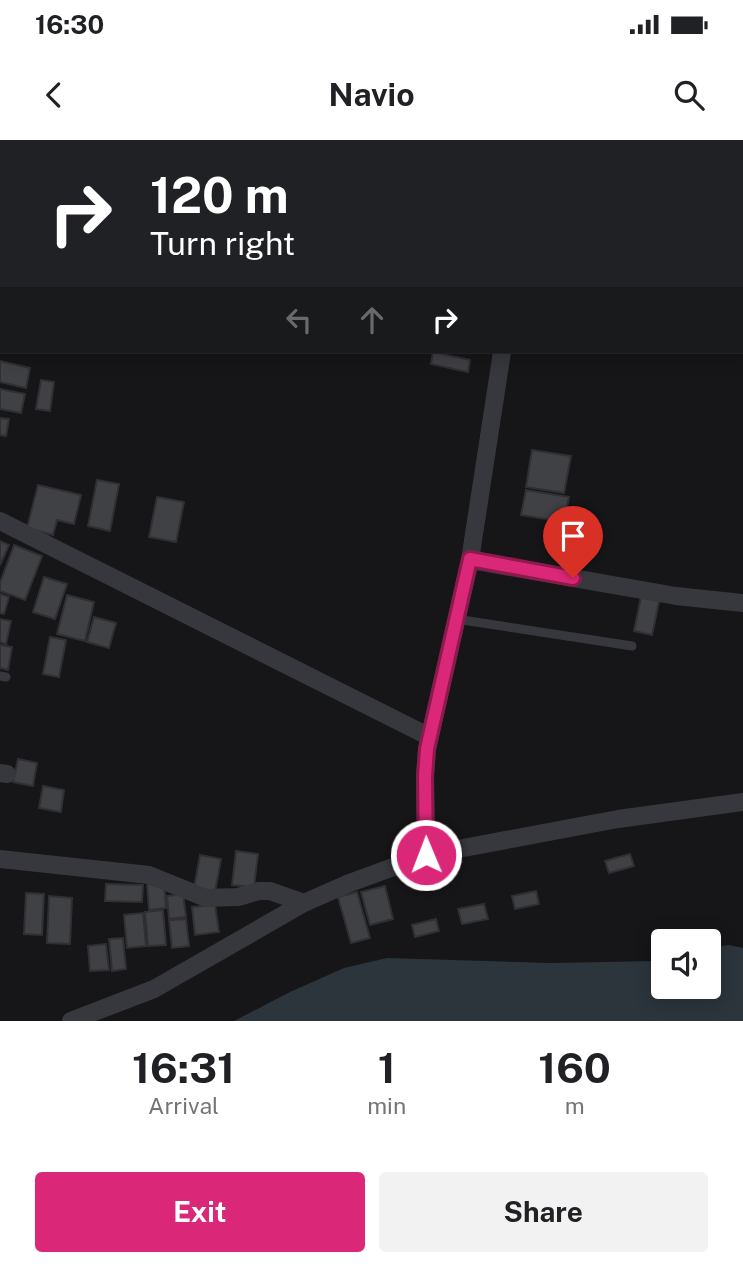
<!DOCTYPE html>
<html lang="en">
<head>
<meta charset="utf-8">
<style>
	:root { --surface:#fff; --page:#f2f2f2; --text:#202124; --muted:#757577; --accent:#db2777 }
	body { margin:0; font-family:"Public Sans",sans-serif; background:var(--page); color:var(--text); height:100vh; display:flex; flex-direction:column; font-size:26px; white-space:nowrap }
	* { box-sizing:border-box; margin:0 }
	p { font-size:23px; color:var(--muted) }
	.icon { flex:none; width:38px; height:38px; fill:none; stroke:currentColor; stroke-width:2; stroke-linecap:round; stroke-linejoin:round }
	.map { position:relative; height:881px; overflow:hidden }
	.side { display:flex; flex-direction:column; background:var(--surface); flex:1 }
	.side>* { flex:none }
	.hud { position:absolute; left:0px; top:0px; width:744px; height:214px; box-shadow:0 4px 18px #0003; background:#202124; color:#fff; overflow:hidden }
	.buttons { position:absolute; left:651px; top:789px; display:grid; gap:14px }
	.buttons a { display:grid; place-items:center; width:70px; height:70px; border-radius:7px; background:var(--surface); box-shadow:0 4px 18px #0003; font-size:35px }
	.pin { position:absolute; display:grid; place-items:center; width:60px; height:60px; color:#fff; margin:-72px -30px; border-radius:50% 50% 50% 0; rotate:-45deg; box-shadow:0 0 7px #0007 }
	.pin .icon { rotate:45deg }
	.me { position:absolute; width:77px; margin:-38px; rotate:359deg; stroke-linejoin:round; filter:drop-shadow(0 0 5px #0008) }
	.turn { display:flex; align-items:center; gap:24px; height:147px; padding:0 35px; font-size:32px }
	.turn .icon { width:91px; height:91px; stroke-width:2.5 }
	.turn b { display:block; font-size:49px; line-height:60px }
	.lanes { display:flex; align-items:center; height:66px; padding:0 35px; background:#0003; justify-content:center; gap:35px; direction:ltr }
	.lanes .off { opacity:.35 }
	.eta { display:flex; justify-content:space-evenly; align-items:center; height:119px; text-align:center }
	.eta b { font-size:42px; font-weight:700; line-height:49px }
	.primary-button { display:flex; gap:14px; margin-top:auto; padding:14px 35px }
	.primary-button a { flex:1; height:80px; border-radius:7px; background:var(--accent); color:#fff; font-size:28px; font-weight:700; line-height:80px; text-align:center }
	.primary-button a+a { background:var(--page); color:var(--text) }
	.status { display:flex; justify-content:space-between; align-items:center; height:49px; padding:0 35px; background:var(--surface); direction:ltr }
	.status svg { height:19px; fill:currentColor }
	header { display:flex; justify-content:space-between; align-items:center; height:91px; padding:0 35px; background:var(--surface); font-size:32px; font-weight:700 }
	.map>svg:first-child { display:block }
</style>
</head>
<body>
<div class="status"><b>16:30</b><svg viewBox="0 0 49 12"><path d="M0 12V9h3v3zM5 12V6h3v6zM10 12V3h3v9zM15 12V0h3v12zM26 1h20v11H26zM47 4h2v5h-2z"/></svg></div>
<header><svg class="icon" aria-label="back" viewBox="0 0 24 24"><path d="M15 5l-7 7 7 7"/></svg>Navio<svg class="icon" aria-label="search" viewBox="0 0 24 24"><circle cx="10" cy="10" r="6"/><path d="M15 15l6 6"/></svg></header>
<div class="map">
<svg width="743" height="881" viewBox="0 0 743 881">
	<rect width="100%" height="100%" fill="#161618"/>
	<path fill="#2c353c" d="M729,805L743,808V881H234L290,852L344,828L387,818L549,823L658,821L663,819V847H709V808Z"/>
	<path fill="#404145" stroke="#303034" stroke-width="2" d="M433,212L470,220L468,232L431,224Z
		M0,221L30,228L26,248L0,242Z
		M41,240L54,242L50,271L36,269Z
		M0,249L25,254L21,273L0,269Z
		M0,278L9,279L6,296L0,295Z
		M532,310L571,316L564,353L526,347Z
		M97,340L119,344L110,391L88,386Z
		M38,345L81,355L74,384L57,380L53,395L27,388Z
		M526,350L569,357L564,382L521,375Z
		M157,357L184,362L176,402L149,397Z
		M0,401L9,405L0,425Z
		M14,405L42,416L25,460L0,451V443Z
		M44,437L67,444L55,479L33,472Z
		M642,452L660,457L652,495L634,491Z
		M0,454L9,457L4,474L0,473Z
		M67,455L94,462L85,501L57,494Z
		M94,477L116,483L109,508L87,502Z
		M0,479L11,481L6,504L0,502Z
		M50,497L66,500L59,537L43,534Z
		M0,505L12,507L8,530L0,528Z
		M18,619L37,623L33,646L13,642Z
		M43,646L64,650L61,672L39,668Z
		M236,711L258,714L254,747L232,745Z
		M630,714L634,726L609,733L605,721Z
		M200,715L221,719L215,752L194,748Z
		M164,743L166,768L149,770L147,744Z
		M106,744L143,745L142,762L105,761Z
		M385,746L393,779L370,785L361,752Z
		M536,751L539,764L515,769L512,756Z
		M357,752L370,798L351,803L338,757Z
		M26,753L44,754L42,795L24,794Z
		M183,754L186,777L169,779L167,756Z
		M49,756L72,758L70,804L47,803Z
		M484,764L488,779L462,784L458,769Z
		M215,765L219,792L195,795L192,767Z
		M163,770L166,805L148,806L145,772Z
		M143,773L146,806L127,808L124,775Z
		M186,779L189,806L172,808L169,780Z
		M436,779L439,791L415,797L412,785Z
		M123,798L126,829L112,831L109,799Z
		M106,804L109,830L90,831L88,806Z"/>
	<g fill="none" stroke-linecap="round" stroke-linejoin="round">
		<path stroke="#37383d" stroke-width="9" d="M456,479L632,506
			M0,536L6,537"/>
		<path stroke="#37383d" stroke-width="18" d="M12,2V0
			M537,2V0
			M0,67L2,58
			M0,381L430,597
			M470,420L676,456L743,463
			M0,633L7,634
			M426,715L425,636L427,609L470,420L502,212
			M0,719L149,735L206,758L238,757L259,751H270L304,763
			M71,881L154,849L304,763L347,744L426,715L618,679L743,662"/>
	</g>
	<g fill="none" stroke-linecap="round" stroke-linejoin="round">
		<defs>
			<path id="route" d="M426,715L425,636L427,609L470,419L573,438"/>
		</defs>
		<use href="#route" stroke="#8e194d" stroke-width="18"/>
		<use href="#route" stroke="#db2777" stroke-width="12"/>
	</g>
</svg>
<div class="buttons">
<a><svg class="icon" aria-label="sound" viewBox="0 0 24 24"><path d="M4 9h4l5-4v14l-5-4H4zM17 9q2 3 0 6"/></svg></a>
</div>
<div class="pin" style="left:573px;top:438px;background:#d93025"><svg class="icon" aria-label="arrive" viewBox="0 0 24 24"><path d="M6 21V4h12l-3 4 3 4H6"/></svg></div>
<svg class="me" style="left:426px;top:715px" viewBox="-20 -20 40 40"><circle r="17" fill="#db2777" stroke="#fff" stroke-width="3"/><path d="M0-11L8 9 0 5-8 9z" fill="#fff"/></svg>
<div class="hud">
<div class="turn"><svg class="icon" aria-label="right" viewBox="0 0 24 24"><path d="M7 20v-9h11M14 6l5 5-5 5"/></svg><div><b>120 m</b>Turn right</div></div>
<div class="lanes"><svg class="icon off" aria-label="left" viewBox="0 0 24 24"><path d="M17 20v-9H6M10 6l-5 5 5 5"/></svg><svg class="icon off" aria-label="ahead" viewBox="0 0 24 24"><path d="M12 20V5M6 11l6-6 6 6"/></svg><svg class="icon" aria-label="right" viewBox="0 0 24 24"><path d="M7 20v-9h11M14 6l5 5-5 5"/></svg></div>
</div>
</div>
<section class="side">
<div class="eta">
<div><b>16:31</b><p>Arrival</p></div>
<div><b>1</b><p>min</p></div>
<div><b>160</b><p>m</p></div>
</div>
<div class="primary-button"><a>Exit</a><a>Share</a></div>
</section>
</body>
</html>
